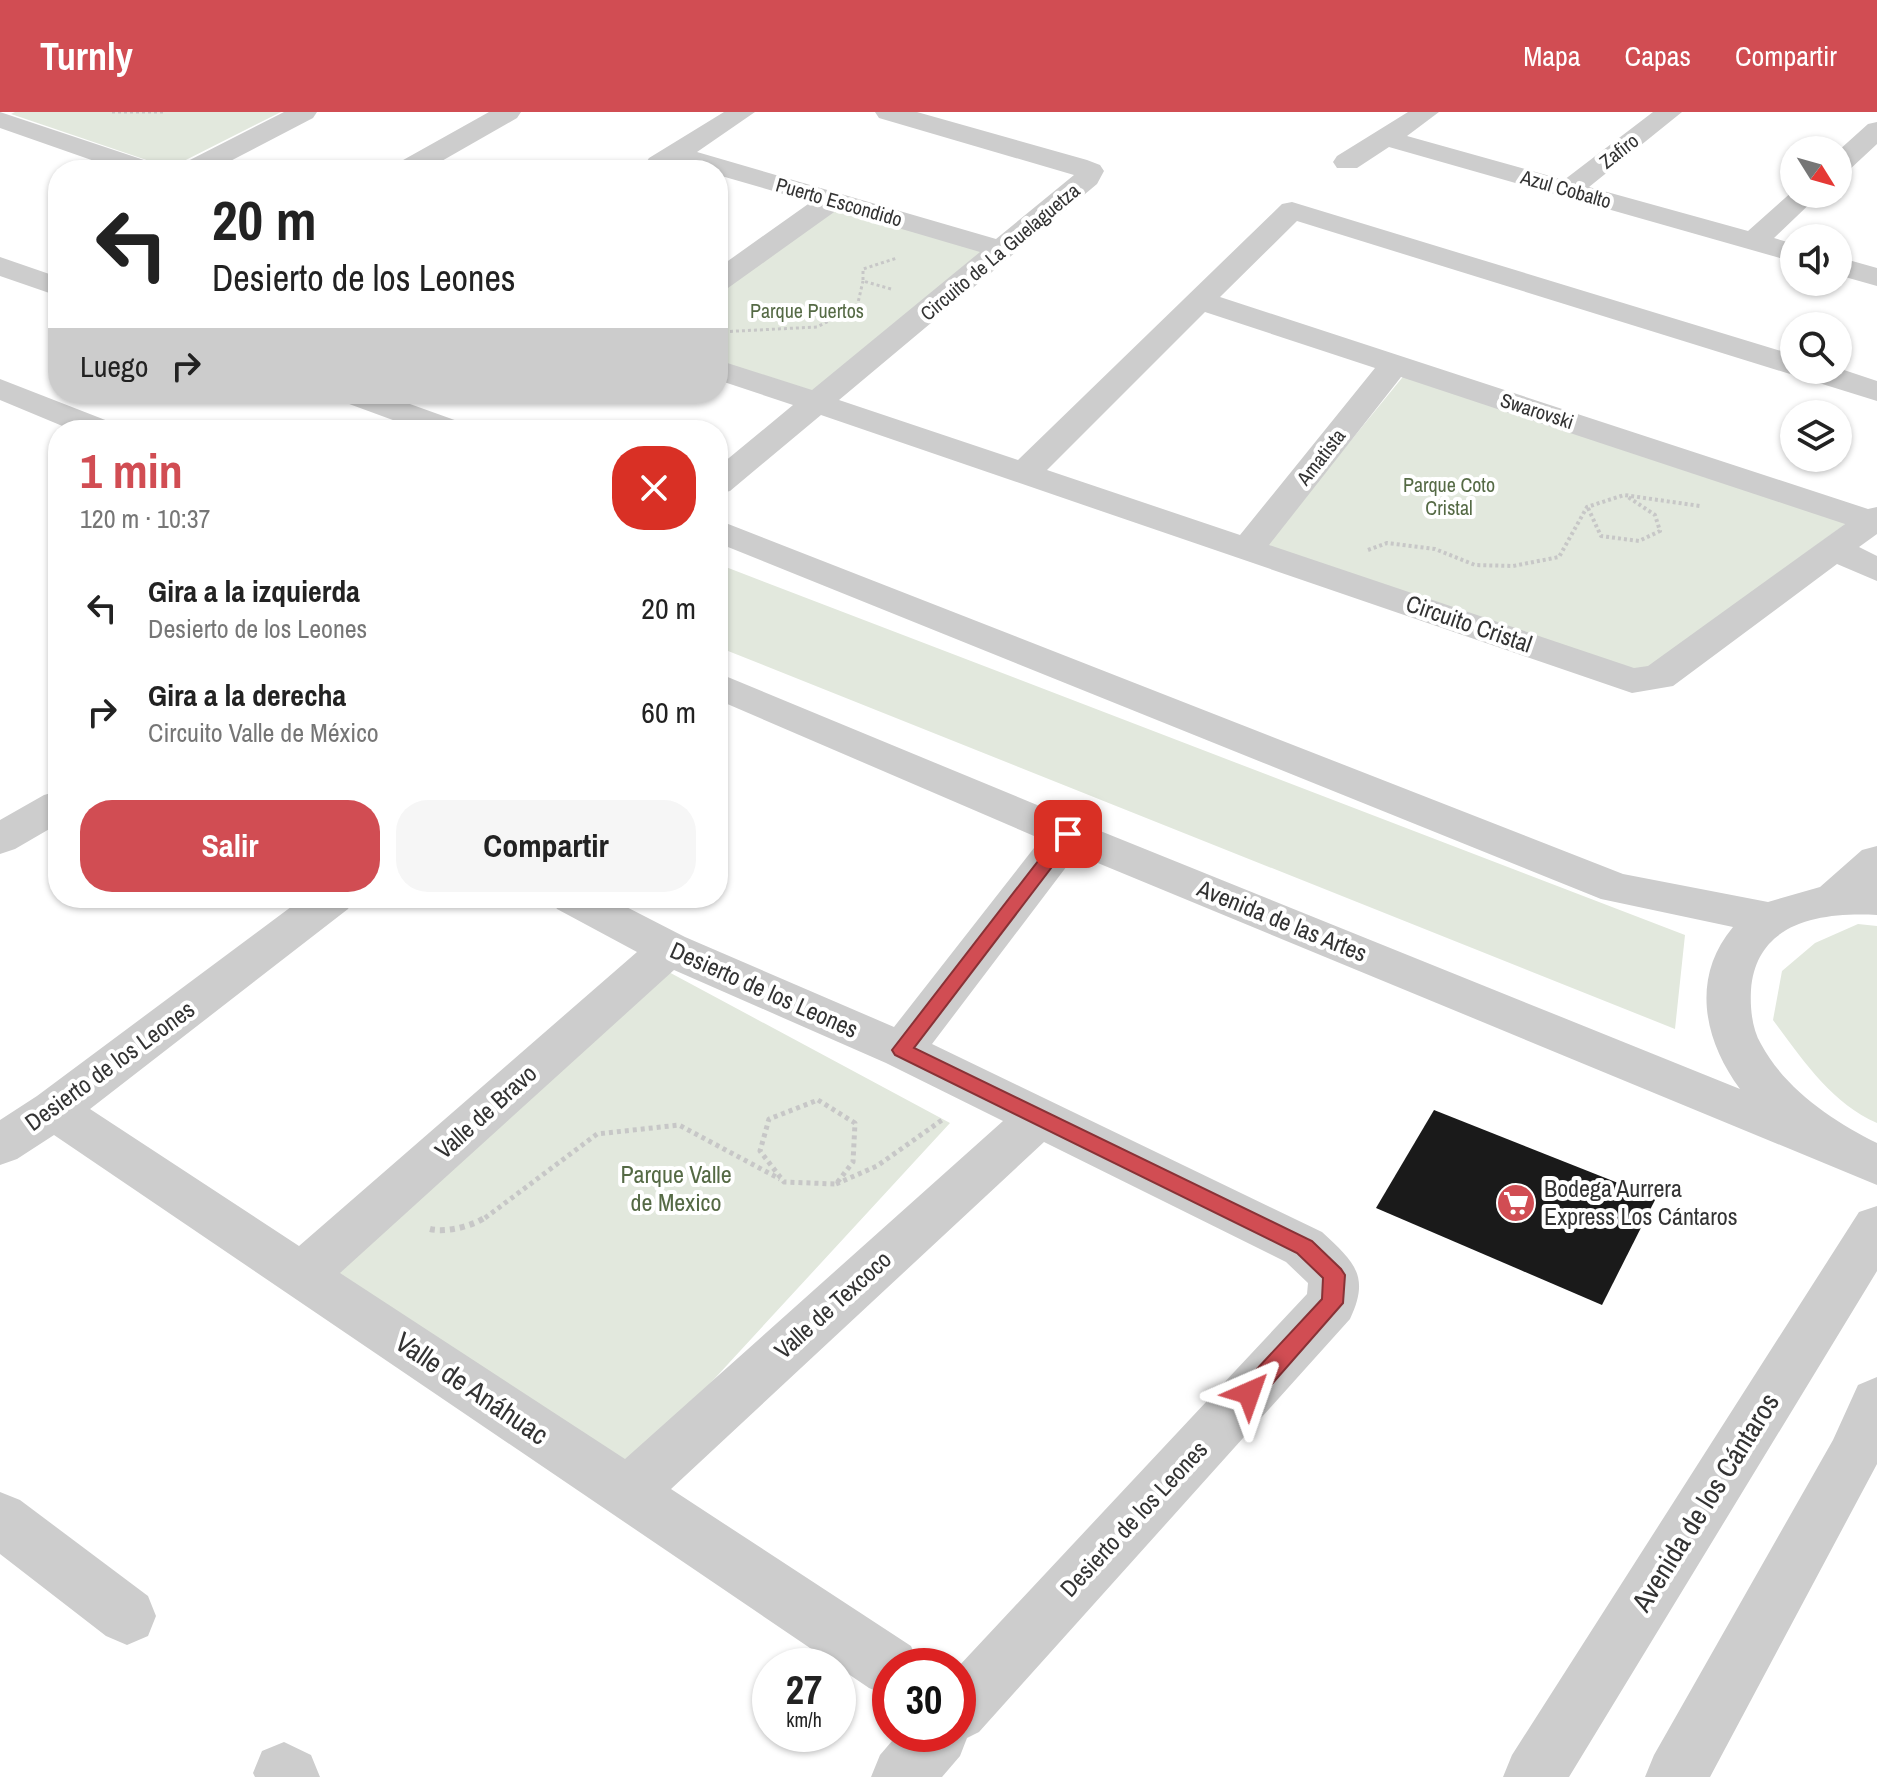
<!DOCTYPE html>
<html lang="es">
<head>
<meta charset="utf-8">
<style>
	:root { --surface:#fff; --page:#f6f6f6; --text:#222; --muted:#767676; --accent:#d14d53 }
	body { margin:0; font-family:"Archivo Narrow",sans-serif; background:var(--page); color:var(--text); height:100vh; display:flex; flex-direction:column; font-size:30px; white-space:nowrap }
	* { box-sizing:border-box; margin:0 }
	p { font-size:26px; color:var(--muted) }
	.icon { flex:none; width:44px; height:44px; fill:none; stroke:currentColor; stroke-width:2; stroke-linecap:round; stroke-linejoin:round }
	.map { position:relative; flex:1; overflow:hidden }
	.panel { position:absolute; left:48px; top:308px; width:680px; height:488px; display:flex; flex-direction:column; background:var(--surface); border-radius:32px; box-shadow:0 2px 6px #0004 }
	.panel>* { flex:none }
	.top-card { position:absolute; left:48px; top:48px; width:680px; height:244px; border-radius:32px; box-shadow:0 2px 6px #0004; background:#fff; color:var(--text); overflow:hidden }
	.needle { width:52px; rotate:127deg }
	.tools { position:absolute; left:1780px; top:24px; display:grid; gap:16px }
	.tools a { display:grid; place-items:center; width:72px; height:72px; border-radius:50%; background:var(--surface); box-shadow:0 2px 6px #0004; font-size:40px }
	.speed { position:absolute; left:752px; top:1536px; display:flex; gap:16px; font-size:40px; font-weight:700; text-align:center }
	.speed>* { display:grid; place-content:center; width:104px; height:104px; border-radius:50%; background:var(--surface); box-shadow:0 2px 6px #0004; line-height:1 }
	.speed small { font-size:20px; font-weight:400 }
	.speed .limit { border:12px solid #d22; background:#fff; color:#111 }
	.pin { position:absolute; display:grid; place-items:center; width:68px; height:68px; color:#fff; margin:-34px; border-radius:16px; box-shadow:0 4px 12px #0006 }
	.me { position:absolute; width:88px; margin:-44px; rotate:43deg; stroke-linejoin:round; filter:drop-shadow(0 0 6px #0008) }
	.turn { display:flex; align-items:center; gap:28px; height:168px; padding:0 32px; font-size:36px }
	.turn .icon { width:104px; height:104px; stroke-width:2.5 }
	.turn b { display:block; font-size:56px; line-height:68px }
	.then { display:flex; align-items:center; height:76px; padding:0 32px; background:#0003; gap:16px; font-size:30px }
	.round { display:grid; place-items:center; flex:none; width:84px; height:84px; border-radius:32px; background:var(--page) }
	.headline { display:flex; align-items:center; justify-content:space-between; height:136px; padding:0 32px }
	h1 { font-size:48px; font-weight:800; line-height:60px; color:var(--accent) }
	.primary-button { display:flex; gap:16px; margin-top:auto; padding:16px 32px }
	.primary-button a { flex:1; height:92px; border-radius:32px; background:var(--accent); color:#fff; font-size:32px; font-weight:800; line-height:92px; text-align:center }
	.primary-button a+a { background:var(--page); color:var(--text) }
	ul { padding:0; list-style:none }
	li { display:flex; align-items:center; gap:24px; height:104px; padding:0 32px }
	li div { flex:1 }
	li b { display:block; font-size:30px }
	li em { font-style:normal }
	header { display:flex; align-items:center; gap:48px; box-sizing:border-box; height:112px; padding:0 40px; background:var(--accent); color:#fff }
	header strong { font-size:38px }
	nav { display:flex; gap:44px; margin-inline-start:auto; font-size:28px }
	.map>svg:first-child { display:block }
</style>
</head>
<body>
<header>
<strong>Turnly</strong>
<nav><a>Mapa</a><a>Capas</a><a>Compartir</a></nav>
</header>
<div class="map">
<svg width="1877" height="1665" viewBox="0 0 1877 1665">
	<rect width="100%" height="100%" fill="#fff"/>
	<path fill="#e2e8dd" d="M15,0H281L170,56L11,2Z
		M832,93L991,139L816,287L718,253V174Z
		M1406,261L1852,407L1639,564L1264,435Z
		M718,452L1685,823L1675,917L718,535Z
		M1858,812L1877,814V1011C1831,991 1802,947 1773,908L1782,859L1815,831Z
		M665,858L950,1011L634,1354L327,1161Z"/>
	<path fill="#1a1a1a" d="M1434,998L1656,1086L1602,1193L1376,1096Z"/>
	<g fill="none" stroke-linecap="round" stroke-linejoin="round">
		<path stroke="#c7c7c7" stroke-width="3" stroke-dasharray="3 3" stroke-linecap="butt" d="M112,0H166
			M891,177L863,169V157L897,146
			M718,220L817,215L857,195L863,169"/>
		<path stroke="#c7c7c7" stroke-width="4" stroke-dasharray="3 3" stroke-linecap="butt" d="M1588,396L1601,424L1639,429L1660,419L1655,403L1628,385
			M1368,438L1387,431L1435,437L1475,453L1513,454L1559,445L1587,395L1624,383L1700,394"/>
		<path stroke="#c7c7c7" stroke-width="5" stroke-dasharray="4 4" stroke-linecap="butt" d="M818,988L855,1011L853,1050L836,1072L784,1070L760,1039L769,1007Z
			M836,1072L877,1054L942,1008
			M485,1106L597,1022L679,1013L780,1067"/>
		<path stroke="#c7c7c7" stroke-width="6" stroke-dasharray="5 5" stroke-linecap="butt" d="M430,1117C446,1121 474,1114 487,1104"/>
		<path fill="#cdcdcd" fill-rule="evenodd" d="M0,0L156,52L160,58H120L0,16Z
			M284,0H317L313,6L213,58H178L182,52Z
			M489,0H521L517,6L426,58H392L396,52Z
			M724,0H755L697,40L996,127L1074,63L879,6L875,0H917L1087,48L1100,53L1104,59L1097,72L839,288L1018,348L1282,92L1292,90L1794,243V258L1838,256L1877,269V289L1297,109L1220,185L1868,397L1877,395V422L1859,435L1877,444V469L1837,452L1673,574L1632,581L821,303L730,379L718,382V355L793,293L718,268V248L812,278L980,140L837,98L728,176L718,179V156L811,90L718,63V58H701L679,51L668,58H649L645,52L649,46ZM1205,200L1375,256L1240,423L1047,358ZM1401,265L1845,412L1648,554L1634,556L1269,433Z
			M1408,0H1439L1407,24L1564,68L1653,0H1682L1589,75L1748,119L1794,78V82H1820L1774,126L1794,132V150L1389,35L1357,56H1337L1333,50L1337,44Z
			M1877,10V32L1848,59L1838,61V39L1868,12Z
			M0,145L58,165V184L0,164Z
			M1838,145L1877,156V174L1838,163Z
			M0,267L113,311L117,318H72L0,288Z
			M336,282H382L463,311L467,318H420L341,289Z
			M718,408L1623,762L1768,790L1820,775L1862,738L1877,734V803C1820,800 1756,810 1751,878C1750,896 1752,917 1761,932C1785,977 1833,1009 1877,1031V1073L1076,742L932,932L1322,1120C1353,1149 1371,1163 1350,1207L979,1620L967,1626L960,1644L942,1665H871L880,1643L898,1622H958V1555L1307,1182L1308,1171L1286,1150L1044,1030L671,1377L911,1534L919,1554H890V1585L869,1576L54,1023L17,1047L0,1053V1008L37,984L303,786H354L348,797L90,997L299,1134L637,840L557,797L551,786H609L685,825L894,915L1041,727L718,588V561L1083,712L1740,977C1703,927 1691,865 1733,815L1601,787L718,431ZM674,858L886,951L1003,1009L625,1347L340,1161Z
			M58,679V712L15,737L0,742V708L44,683Z
			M1877,1094V1159L1569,1665H1503L1512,1643L1859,1100Z
			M1877,1265V1352L1710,1665H1645L1654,1643L1833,1328L1858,1273Z
			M0,1380L20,1388L148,1484L156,1504L148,1524L127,1533L106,1524L0,1442Z
			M284,1630L311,1643L320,1665H255L253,1661L262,1639Z"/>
	</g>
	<path fill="#d14d53" stroke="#883236" stroke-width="2" d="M1068,716L1077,722L1074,726L914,936L1312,1129L1341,1157L1345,1163L1343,1191L1257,1289L1249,1291L1241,1289L1238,1281L1241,1274L1322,1187L1323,1166L1297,1141L895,943L892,938L1062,718Z"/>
	<defs>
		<symbol id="supermarket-disc" viewBox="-11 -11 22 22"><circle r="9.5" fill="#d14d53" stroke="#fff"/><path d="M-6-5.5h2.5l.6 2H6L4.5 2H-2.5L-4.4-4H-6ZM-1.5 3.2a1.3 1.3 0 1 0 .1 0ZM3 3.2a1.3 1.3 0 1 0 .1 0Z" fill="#fff"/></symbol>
	</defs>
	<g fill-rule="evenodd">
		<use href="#supermarket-disc" x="1494" y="1069" width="44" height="44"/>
	</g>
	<g text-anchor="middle" stroke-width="8" stroke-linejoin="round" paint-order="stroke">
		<g font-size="20" fill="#333" stroke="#fff">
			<text transform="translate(1619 39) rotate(-38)" y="7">Zafiro</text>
			<text transform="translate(1566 77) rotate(16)" y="7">Azul Cobalto</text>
			<text transform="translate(839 90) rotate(16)" y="7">Puerto Escondido</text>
			<text transform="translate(1000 140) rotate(-40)" y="7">Circuito de La Guelaguetza</text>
			<text transform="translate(1537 299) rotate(18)" y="7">Swarovski</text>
			<text transform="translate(1321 345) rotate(-52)" y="7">Amatista</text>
		</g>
		<g font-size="20" fill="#556a45" stroke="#fff">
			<text x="807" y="206">Parque Puertos</text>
			<text x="1449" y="380">Parque Coto<tspan x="1449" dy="23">Cristal</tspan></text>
		</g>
		<g font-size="24" fill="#333" stroke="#fff">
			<text transform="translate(1469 512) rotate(19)" y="8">Circuito Cristal</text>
			<text transform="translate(1282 809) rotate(22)" y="8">Avenida de las Artes</text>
			<text transform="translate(764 878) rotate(24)" y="8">Desierto de los Leones</text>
			<text transform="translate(110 954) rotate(-36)" y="8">Desierto de los Leones</text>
			<text transform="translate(486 1000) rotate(-42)" y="8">Valle de Bravo</text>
			<text transform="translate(833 1193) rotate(-42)" y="8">Valle de Texcoco</text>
			<text transform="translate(1134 1407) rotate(-47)" y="8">Desierto de los Leones</text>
		</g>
		<g font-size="24" fill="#556a45" stroke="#fff">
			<text x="676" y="1071">Parque Valle<tspan x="676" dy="28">de Mexico</tspan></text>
		</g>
		<g font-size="24" fill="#333" stroke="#fff" text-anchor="start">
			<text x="1544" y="1085">Bodega Aurrera<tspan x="1544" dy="28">Express Los Cántaros</tspan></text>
		</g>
		<g font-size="28" fill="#333" stroke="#fff">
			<text transform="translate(472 1276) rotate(34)" y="10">Valle de Anáhuac</text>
			<text transform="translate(1705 1390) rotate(-58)" y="10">Avenida de los Cántaros</text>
		</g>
	</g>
</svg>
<div class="tools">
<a><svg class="needle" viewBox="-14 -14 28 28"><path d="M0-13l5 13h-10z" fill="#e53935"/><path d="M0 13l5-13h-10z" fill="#767676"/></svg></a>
<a><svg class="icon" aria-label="sound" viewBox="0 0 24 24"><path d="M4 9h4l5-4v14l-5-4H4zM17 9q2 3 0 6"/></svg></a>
<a><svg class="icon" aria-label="search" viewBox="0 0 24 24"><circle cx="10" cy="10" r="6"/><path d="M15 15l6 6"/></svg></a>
<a><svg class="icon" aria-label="layers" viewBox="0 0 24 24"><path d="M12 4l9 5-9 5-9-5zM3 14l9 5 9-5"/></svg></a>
</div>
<div class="speed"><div>27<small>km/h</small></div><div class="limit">30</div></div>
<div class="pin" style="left:1068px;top:722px;background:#d93025"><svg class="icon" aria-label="arrive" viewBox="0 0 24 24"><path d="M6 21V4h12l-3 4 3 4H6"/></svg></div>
<svg class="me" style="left:1249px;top:1281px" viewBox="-20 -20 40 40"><path d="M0-17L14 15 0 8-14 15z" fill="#d14d53" stroke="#fff" stroke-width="4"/></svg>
<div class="top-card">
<div class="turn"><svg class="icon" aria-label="left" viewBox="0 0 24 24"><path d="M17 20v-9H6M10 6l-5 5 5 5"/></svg><div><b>20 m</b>Desierto de los Leones</div></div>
<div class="then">Luego<svg class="icon" aria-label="right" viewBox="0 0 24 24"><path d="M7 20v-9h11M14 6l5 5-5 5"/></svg></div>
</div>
<section class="panel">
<div class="headline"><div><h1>1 min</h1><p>120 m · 10:37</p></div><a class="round" style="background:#d93025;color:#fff"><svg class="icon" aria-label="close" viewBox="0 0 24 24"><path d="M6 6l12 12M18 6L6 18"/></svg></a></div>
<ul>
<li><svg class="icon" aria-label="left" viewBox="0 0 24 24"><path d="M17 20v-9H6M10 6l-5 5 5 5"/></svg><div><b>Gira a la izquierda</b><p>Desierto de los Leones</p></div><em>20 m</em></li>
<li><svg class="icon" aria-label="right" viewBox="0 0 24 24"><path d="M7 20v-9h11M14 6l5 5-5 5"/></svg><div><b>Gira a la derecha</b><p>Circuito Valle de México</p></div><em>60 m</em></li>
</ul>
<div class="primary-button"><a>Salir</a><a>Compartir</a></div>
</section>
</div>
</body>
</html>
